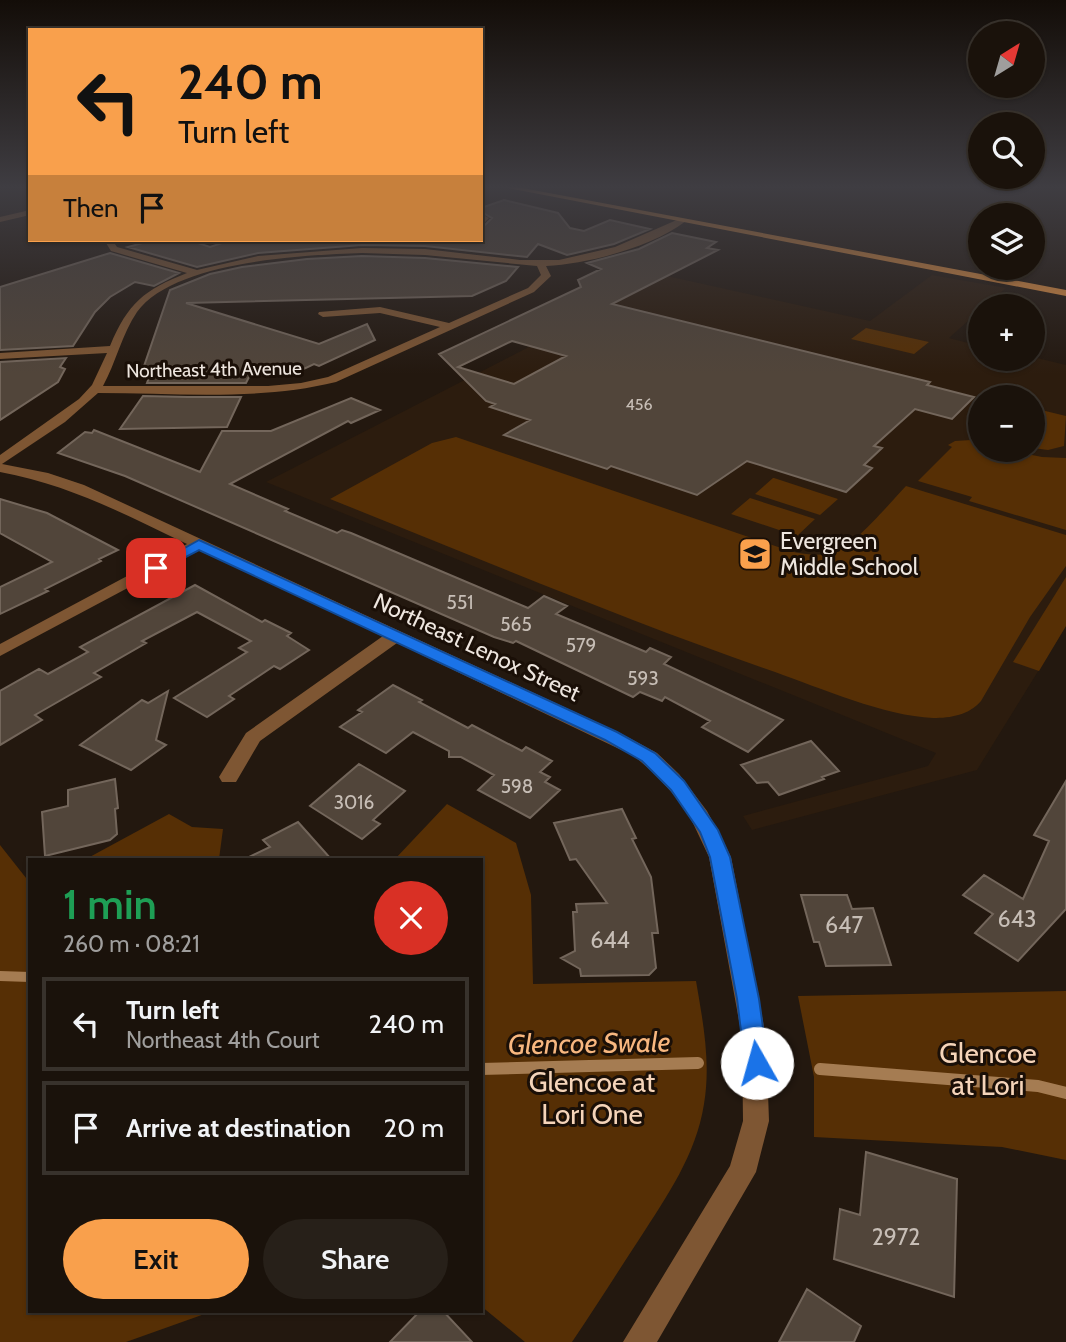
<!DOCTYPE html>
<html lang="en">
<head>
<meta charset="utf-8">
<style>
	:root { --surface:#1a120b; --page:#272019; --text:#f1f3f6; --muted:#9f9e9d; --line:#38322c; --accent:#f9a04c }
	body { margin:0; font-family:Cabin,sans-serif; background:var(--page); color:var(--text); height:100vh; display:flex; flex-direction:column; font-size:26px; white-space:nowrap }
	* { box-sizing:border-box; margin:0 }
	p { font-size:23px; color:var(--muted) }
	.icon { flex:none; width:38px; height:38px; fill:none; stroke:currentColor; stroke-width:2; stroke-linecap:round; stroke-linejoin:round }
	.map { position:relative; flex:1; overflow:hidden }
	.drawer { position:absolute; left:28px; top:858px; width:455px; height:455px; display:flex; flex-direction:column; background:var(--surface); border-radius:0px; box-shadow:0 2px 5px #0004,0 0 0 2px var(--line) }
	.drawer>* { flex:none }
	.guide { position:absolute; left:28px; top:28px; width:455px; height:214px; border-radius:0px; box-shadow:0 2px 5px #0004,0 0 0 2px var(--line); background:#f9a04c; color:#111; overflow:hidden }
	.needle { width:46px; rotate:37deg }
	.buttons { position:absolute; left:968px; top:21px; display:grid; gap:14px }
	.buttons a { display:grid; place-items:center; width:77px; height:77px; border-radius:50%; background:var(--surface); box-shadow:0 2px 5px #0004,0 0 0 2px var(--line); font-size:35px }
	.pin { position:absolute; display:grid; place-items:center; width:60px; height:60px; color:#fff; margin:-30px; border-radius:14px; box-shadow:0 4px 10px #0006 }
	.me { position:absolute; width:77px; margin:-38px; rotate:353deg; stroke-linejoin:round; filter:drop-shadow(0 0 5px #0008) }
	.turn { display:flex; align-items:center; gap:24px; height:147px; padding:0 35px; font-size:32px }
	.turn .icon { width:91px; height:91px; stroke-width:2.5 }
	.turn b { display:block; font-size:49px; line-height:60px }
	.then { display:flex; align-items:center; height:66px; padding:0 35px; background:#0003; gap:14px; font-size:26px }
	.round { display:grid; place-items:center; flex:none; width:74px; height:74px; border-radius:37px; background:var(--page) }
	.head { display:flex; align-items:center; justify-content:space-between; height:119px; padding:0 35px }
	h1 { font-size:42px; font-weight:600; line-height:52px; color:#1e9e55 }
	.button { display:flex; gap:14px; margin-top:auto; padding:14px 35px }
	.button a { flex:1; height:80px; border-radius:42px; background:var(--accent); color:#111; font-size:28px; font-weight:600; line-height:80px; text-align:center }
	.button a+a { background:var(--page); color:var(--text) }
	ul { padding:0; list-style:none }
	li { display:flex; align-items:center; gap:21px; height:94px; margin:0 14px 10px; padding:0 21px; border:4px solid var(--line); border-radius:0px }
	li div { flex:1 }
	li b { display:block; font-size:26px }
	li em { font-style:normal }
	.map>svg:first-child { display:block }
</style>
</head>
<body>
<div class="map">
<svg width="1066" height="1342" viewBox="0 0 1066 1342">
	<rect width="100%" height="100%" fill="#23180f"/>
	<path fill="#2c1c0e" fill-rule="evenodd" d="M932,275L1006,288L985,306H980V310L949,338L980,346V359L1033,357L1066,365V626L977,770L752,830L743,816L928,766L936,753L266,482L667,276L870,321ZM980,397H1032V450H980Z"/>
	<path fill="#562f05" d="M866,328L929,342L914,354L851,339Z
		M1033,408L1066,416L1064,446L1048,450L1033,448Z
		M456,437L790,551C805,555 823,557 839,550C856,543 891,502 906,486L1066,535V566L1030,617L981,701C969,715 951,718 933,718C885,716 820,688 775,672C625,620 478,558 330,499L432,443Z
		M971,440L980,442V450H1008L1042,457L1066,458V530L969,501L972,497L918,481L952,447L948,445L955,441Z
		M773,478H774L838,499L820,515L755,494Z
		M750,498L815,519L797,536L731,514Z
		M1066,577V626L1039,671L1013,662Z
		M447,804L516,843L531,895L533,984L696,981C703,1022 711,1062 704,1104C696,1155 667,1196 640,1238C617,1273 595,1308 572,1342H525L481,1306V859H395Z
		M169,814L192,827L223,829L219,859H86Z
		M0,845L30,883V1311H213L126,1342H0Z
		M1066,991V1160L1002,1147L814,1137V1077L798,996Z"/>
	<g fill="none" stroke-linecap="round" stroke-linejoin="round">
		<path stroke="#a57c52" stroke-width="10" d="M0,976L30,977"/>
		<path stroke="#a57c52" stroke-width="12" d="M481,1069L698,1063
			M820,1069L1038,1086L1066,1093"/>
	</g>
	<path fill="#51453a" stroke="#73665b" stroke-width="2" fill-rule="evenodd" d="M504,200L558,213L570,228L584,231L610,220L650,229L614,244L567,255L538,244L527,257L425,246L362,245L258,253L197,267L128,247L153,240H189L210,247L231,240H481V229L492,218L481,212V208Z
		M672,233L716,242L707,248L718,250L612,304L930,382L927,385L974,397L952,419L915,409L874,446L882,448L864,465L872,468L846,492L747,461L697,495L611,466L607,469L504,435L530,420L490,407L495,404L486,401L439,354L581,287L578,280L601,269L587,263L639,249ZM512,341L566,356L514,384L458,367Z
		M110,253L179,273L154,286L135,282L110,297L95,312L73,346L0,350V287Z
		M362,256L425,258L518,267L506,281L472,296L186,303L319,344L367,324L375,340L319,366L314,364L293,374L250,375L246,383H147L151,372H142L170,290L210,274L242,267L307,259Z
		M66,358L60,367L65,369L58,382L0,420V362Z
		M143,396L188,397H241L227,427L120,429Z
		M351,398L380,410L351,423L348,421L230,484L288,509L285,511L337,533L342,530L351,533L528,608L544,596L567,606L556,614L646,652L650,648L671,657L664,664L783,720L748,752L702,727L710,721L665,697L662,701L640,692L633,697L516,641L513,643L494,637L125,476L58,453L85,432L92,433L94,430L200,472L222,431H271Z
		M0,499L47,513L118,550L99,559L101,561L45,589L48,591L0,614V587L52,562L0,533Z
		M195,585L262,622L265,620L291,633L287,636L309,650L280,669L274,666L229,696L234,699L207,717L174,698L247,652L239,648L251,641L197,612L142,641L146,643L94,673L101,677L35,715L42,720L0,745V691L39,669L48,674L88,652L80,647Z
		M393,685L422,700L419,702L468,728L472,725L522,751L526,747L552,761L540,772L550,777L545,782L560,790L530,818L478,790L494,775L461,757H449V751L413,732L386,753L340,727L362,712L358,710Z
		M168,691L156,740L166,745L131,770L80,745L142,700L148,703Z
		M811,741L839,771L822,777L824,779L779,795L768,782L757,783L741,765Z
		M359,764L405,791L373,820L380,824L362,839L310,806Z
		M115,779L118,808L115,809L117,834L110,840L45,856L42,812L68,806V790Z
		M1066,781V909L1018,961L975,933L993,914L963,895L984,875L1023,899L1049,841L1034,835Z
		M622,809L636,838L632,839L651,877L658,933H652L656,968L649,975L581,976L580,969L561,958L575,951L573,912H577L576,904L607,903L576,859L570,860L554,823Z
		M298,822L331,859H245L270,847L263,840Z
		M801,895H847L852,909L873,908L891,965L826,966L819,942H814Z
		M866,1152L957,1179L954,1297L834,1259L840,1209L860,1215Z
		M807,1289L861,1326L854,1342H779Z
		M420,1311H443L472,1342H390Z"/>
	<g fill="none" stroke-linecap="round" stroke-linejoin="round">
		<path fill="#7e5633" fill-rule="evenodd" d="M30,210V215L0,222V217Z
			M481,214L489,218L481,226Z
			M679,219L686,221C652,247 588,264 546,266L551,276L534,292L336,382C259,401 177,393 98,393L65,422L2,464L48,473L84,485L618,732L657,753L679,774L707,811L724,843L731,857L766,1037L769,1121L756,1172L657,1342H623L730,1166L743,1121L742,1037L709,857L692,821L675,796L654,773L634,756L397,643L260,741L236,782H222L219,777L246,733L383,636L199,550L0,656V644L187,544C124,514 70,485 0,472V455L79,399L92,385L107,353L0,359V353L110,346C128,303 144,290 187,273L111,251L106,243L109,240H119L115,244L117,247L197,270L258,256L362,248L425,249L520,260H559L615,247ZM362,253L425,255L537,266L541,275L528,288L449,323L380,307L319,312L318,314L323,317L380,313L440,327L328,377L301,383L268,386H103C116,362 122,334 137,312C174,261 303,255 362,253Z"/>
		<path fill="#e49142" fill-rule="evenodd" d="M503,187H517L1066,290V296Z"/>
	</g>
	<linearGradient id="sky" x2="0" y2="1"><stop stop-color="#130d08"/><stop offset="0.5" stop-color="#3f3d42"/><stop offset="1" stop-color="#3f3d42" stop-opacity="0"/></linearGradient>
	<rect width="1066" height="374" fill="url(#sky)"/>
	<path fill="#1a73e8" stroke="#114b97" stroke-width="2" d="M199,540L617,732L655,753L684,781L718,830L730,857L759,999L768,1063L765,1070L757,1073L748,1070L745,1063L737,999L710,857L700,832L671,790L642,761L605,740L199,550L161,570H151L149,568Z"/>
	<defs>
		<symbol id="school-square" viewBox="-11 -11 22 22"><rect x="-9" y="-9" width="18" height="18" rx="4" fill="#f9a04c" stroke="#1a0f07"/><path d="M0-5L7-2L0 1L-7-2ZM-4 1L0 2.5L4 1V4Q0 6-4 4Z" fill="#111"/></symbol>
	</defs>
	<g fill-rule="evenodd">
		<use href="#school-square" x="736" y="535" width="38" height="38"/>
	</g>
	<g text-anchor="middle" stroke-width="6" stroke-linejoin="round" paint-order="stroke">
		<g font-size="16" fill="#c7beb6">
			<text x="639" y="410">456</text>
		</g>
		<g font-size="19" fill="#eee6df" stroke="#1a0f07">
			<text transform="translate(214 369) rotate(-1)" y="7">Northeast 4th Avenue</text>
		</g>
		<g font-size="19" fill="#c7beb6">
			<text x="460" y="609">551</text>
			<text x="516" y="631">565</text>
			<text x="581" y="652">579</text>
			<text x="643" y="685">593</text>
			<text x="517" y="793">598</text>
			<text x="354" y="809">3016</text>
		</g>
		<g font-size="23" fill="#eee6df" stroke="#1a0f07" text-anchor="start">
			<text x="780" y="549">Evergreen<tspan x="780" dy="26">Middle School</tspan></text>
		</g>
		<g font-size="23" fill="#eee6df" stroke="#1a0f07">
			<text transform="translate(477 647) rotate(25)" y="8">Northeast Lenox Street</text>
		</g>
		<g font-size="23" fill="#c7beb6">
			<text x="1017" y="927">643</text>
			<text x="844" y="933">647</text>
			<text x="610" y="948">644</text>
			<text x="896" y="1245">2972</text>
		</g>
		<g font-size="28" font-style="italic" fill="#f8b77f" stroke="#1a0f07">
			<text transform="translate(589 1043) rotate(-1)" y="10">Glencoe Swale</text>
		</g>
		<g font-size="28" fill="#f5d4b9" stroke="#1a0f07">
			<text x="988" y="1063">Glencoe<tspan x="988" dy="32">at Lori</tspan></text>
			<text x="592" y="1092">Glencoe at<tspan x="592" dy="32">Lori One</tspan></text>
		</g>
	</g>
</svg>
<div class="buttons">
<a><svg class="needle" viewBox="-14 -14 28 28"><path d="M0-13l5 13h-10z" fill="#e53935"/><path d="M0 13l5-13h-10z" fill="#9f9e9d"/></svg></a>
<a><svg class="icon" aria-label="search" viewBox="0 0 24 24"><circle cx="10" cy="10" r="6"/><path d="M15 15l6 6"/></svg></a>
<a><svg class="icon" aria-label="layers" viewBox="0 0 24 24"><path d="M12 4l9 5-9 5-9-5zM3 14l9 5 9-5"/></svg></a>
<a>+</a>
<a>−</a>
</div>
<div class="pin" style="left:156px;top:568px;background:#d93025"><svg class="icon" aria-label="arrive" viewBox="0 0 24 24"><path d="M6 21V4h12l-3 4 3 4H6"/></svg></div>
<svg class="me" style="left:757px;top:1063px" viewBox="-20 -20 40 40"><circle r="19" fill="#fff"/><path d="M0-13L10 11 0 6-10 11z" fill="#1a73e8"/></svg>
<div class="guide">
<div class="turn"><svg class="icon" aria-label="left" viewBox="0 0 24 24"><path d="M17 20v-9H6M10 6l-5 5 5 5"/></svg><div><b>240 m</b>Turn left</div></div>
<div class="then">Then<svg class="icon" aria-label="arrive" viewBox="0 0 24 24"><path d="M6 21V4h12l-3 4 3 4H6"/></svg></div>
</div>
<section class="drawer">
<div class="head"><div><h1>1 min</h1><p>260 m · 08:21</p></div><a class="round" style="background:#d93025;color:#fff"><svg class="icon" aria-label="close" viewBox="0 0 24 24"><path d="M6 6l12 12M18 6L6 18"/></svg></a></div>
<ul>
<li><svg class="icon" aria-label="left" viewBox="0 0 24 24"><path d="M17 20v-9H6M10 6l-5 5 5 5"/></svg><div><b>Turn left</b><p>Northeast 4th Court</p></div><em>240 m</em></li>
<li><svg class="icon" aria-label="arrive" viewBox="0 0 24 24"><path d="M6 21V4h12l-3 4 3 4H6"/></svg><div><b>Arrive at destination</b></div><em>20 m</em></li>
</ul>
<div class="button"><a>Exit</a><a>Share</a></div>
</section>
</div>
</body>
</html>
